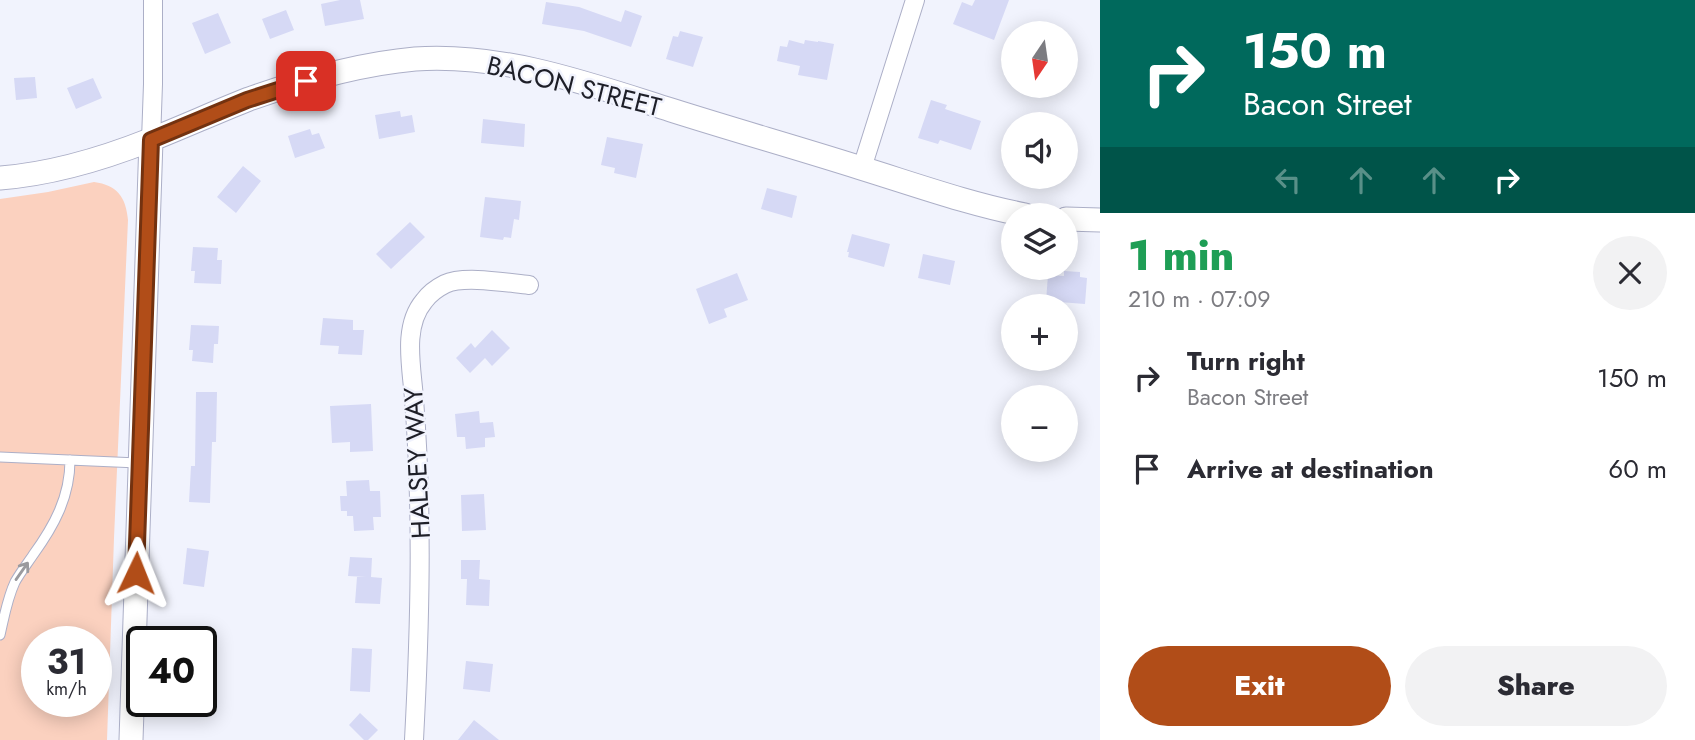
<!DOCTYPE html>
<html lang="en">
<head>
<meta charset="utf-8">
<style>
	:root { --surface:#fff; --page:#f2f2f3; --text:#2b2b33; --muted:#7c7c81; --accent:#b14d18 }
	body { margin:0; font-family:Jost,sans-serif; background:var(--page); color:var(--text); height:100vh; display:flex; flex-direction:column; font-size:26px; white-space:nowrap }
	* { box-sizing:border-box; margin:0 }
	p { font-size:23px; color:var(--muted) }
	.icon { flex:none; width:38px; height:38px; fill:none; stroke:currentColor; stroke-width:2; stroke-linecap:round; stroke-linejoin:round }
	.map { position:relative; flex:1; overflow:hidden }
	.sheet { display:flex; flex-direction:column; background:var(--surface); width:595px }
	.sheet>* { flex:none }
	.banner { background:#00695c; color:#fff; overflow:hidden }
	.needle { width:46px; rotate:193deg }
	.buttons { position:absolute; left:1001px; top:21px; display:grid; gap:14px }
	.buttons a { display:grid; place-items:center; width:77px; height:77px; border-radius:50%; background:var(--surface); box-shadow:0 4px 18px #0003; font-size:35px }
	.speed { position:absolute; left:21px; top:626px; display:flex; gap:14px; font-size:35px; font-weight:700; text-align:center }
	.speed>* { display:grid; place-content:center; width:91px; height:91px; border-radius:50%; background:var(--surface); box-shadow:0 4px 18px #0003; line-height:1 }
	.speed small { font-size:18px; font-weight:400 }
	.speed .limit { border:4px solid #111; border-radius:10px; background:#fff; color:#111 }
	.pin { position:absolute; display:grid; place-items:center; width:60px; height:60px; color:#fff; margin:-30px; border-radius:14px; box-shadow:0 4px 10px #0006 }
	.me { position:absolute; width:77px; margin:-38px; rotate:2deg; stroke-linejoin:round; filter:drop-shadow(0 0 5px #0008) }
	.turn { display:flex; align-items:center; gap:24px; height:147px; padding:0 28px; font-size:32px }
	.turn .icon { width:91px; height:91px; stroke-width:2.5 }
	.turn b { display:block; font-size:49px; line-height:60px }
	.lanes { display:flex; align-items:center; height:66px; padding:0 28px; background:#0003; justify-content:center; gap:35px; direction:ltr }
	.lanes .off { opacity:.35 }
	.round { display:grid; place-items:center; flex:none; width:74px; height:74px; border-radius:37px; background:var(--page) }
	.summary { display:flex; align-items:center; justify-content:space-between; height:119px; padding:0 28px }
	h1 { font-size:42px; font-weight:800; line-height:52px; color:#1e9e55 }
	.cta { display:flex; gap:14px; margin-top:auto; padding:14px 28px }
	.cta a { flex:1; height:80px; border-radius:42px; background:var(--accent); color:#fff; font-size:28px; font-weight:800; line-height:80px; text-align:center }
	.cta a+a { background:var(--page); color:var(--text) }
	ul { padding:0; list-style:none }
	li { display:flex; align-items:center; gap:21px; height:91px; padding:0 28px }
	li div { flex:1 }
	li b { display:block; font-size:26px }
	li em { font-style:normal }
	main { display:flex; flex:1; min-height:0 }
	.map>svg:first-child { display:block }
</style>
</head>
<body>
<main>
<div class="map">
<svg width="1100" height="740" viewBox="0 0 1100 740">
	<rect width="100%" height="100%" fill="#f1f3fd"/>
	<path fill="#fbd1bf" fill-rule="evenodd" d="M94,182C117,185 126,197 128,220L114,538L107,740H0V199L48,192ZM37,642H96V702H37Z"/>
	<path fill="#d6d9f5" d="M340,0H360L364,19L325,26L321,4Z
		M975,0H1009L994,40L953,24L962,2L972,6Z
		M546,2L579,7L621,22L625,10L642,16L631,47L584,31L542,24Z
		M286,10L294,30L270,39L262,19Z
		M218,13L231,43L205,54L192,23Z
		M680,31L703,37L693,67L666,59L673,36L678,37Z
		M789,40L804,44L805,40L818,42V41L834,44L827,80L798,75L800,66L777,61L780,46L787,47Z
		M35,77L37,98L16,100L14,78Z
		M93,78L102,98L76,109L67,88Z
		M931,100L947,105L945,109L981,121L971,150L940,140L938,144L918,138Z
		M400,111L401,117L412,115L415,132L379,139L375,115Z
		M483,119L525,124L524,147L481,143Z
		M310,129L312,135L319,133L325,148L295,158L288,136Z
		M607,137L643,144L636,178L614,173L615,168L601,165Z
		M243,166L261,181L236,213L217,197Z
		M767,188L797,196L792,218L761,209Z
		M485,197L521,201L519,220L514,219L511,238L504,237L503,240L480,237Z
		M410,222L425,237L391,269L376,254Z
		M852,234L890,244L884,267L848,257L849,252H847Z
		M193,247L218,248L217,260H222L221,284L194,283L195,271H191Z
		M923,254L955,261L950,285L918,278Z
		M1064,271L1080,272V277L1087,278L1085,304L1046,301L1048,275L1064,276Z
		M737,273L748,300L724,309L727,317L709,324L696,289Z
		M323,318L353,320V330H364L362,355L338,354L339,346L320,345Z
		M191,325L219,326L218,344H214L213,363L192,361L193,350H189Z
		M492,330L510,348L492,366L485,358L470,373L456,358L471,343L475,348Z
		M196,392H217L216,442H212L210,503L189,502L191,466H195Z
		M371,404L373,451L350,452V442L332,443L330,406Z
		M479,411L480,423L493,422L495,437L485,438V447L466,449L465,437H457L455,414Z
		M369,480L370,491H380L381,517H373L374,530L354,531L353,516H347V511H341L340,496H347L346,481Z
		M484,494L486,530L462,531L461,495Z
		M187,548L209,551L204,587L183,584Z
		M350,557L372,558L371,577L382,578L380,604L355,603L357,577H366L348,576Z
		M461,560H480L479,579L490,580L489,606L466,605L467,579H461Z
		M352,648L372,649L370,692L350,691Z
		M466,661L493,664L490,692L463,689Z
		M360,713L378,730L368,740H364L349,725Z
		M474,720L499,740H458Z"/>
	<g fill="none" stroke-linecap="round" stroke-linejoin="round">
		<defs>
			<path id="service" d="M0,457L138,463
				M0,635C4,618 7,599 15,582C20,573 27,564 33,555C54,526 70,497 70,460"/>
			<path id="minor" d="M151,140L153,84V0
				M862,168L915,0
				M414,740C420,626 423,513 414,399C412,368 402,327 424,301C429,294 437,288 445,284C464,275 508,283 529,285"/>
			<path id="tertiary" d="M0,178C52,174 102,159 150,140C183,127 216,112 249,99C303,80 358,64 415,59C503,53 589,84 671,110C734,130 798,148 861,168C916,185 969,204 1025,215
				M1066,219L1100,220
				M131,740L151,140"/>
		</defs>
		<use href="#service" stroke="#acafc7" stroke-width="11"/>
		<use href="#minor" stroke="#acafc7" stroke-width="20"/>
		<use href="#tertiary" stroke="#acafc7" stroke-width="25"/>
		<use href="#service" stroke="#fff" stroke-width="9"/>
		<use href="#minor" stroke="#fff" stroke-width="18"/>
		<use href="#tertiary" stroke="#fff" stroke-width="23"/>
	</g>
	<defs><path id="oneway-shaft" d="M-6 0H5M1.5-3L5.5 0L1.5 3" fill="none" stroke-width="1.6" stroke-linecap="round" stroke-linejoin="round" transform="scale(1.75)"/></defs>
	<use stroke="#9a9a9e" href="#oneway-shaft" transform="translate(22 571) rotate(-55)"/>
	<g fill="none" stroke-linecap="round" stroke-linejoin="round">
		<defs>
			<path id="route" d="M136,573L151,140L247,100L306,81"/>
		</defs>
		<use href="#route" stroke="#733210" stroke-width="18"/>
		<use href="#route" stroke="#b14d18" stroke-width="12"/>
	</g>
	<g text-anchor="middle" stroke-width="5" stroke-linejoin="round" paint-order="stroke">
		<g font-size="26" fill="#1e1f28" stroke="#f1f3fd">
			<text transform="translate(574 86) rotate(14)" y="9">BACON STREET</text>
			<text transform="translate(417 463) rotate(-93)" y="9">HALSEY WAY</text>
		</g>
	</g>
</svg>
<div class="buttons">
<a><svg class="needle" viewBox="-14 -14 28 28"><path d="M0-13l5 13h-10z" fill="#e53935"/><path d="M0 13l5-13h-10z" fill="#7c7c81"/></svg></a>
<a><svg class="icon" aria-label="sound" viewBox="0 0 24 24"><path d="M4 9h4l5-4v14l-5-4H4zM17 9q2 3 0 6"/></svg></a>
<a><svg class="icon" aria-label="layers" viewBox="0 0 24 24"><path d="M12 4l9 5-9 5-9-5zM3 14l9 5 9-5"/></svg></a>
<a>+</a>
<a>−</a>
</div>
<div class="speed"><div>31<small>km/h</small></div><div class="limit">40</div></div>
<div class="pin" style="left:306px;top:81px;background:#d93025"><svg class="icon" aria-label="arrive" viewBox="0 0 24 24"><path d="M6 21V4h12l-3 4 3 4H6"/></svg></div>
<svg class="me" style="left:136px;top:573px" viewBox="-20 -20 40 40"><path d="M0-17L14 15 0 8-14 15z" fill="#b14d18" stroke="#fff" stroke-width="4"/></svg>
</div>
<section class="sheet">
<div class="banner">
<div class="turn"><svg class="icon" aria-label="right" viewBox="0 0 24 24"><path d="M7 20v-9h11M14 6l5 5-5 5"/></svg><div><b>150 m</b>Bacon Street</div></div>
<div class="lanes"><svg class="icon off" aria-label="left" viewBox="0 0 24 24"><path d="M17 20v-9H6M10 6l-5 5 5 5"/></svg><svg class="icon off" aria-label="ahead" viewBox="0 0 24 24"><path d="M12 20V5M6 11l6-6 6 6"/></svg><svg class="icon off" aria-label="ahead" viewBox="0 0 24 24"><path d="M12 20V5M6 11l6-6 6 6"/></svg><svg class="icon" aria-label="right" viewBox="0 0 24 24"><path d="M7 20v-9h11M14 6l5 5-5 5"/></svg></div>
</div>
<div class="summary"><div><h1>1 min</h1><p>210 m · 07:09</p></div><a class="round"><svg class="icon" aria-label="close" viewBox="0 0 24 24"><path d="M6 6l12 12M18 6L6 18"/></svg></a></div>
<ul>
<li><svg class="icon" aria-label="right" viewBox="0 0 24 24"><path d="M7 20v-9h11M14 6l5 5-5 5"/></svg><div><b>Turn right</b><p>Bacon Street</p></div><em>150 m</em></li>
<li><svg class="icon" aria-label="arrive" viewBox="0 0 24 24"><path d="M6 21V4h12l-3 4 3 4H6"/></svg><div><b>Arrive at destination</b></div><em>60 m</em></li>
</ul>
<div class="cta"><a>Exit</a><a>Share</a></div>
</section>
</main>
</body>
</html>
